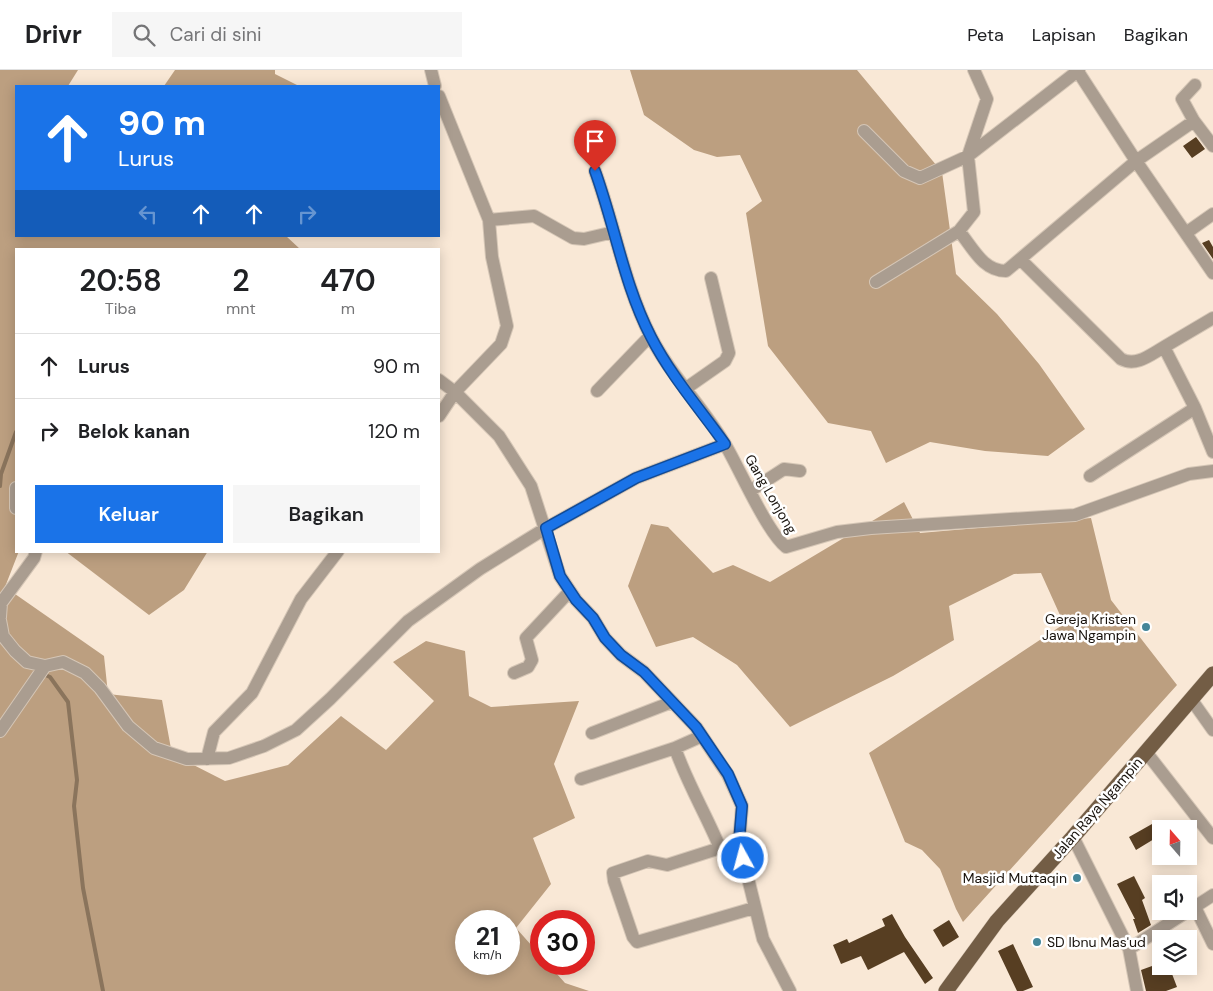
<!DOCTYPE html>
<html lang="id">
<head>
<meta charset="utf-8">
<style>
	:root { --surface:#fff; --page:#f6f6f6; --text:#202124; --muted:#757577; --line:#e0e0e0; --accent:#1a73e8 }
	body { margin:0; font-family:"DM Sans",sans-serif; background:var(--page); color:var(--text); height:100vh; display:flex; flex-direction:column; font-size:19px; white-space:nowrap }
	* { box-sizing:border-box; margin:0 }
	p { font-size:16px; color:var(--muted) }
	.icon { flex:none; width:28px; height:28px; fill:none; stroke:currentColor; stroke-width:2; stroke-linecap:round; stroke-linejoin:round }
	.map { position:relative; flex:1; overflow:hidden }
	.drawer { position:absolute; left:15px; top:178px; width:425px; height:305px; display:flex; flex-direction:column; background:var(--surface); border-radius:0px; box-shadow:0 2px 12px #0003 }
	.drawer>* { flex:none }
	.guide { position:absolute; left:15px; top:15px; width:425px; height:152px; border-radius:0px; box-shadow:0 2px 12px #0003; background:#1a73e8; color:#fff; overflow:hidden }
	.needle { width:32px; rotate:340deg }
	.fabs { position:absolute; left:1152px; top:750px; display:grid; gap:10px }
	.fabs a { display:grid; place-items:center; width:45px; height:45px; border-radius:0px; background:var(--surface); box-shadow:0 2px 12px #0003; font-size:25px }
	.speed { position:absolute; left:455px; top:840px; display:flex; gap:10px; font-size:25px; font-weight:700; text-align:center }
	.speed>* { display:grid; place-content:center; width:65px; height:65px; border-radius:50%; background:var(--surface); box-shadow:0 2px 12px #0003; line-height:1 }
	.speed small { font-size:12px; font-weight:400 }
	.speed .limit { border:8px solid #d22; background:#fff; color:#111 }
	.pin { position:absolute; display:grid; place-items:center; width:42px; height:42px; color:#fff; margin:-51px -21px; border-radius:50% 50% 50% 0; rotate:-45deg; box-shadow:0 0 5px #0007 }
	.pin .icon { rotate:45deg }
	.me { position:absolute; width:55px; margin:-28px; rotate:353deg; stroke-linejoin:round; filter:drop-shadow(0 0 4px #0008) }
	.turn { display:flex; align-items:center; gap:18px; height:105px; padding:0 20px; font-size:22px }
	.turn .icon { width:65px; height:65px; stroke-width:2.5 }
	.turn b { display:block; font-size:35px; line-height:42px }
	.lanes { display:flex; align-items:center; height:48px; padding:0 20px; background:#0003; justify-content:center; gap:25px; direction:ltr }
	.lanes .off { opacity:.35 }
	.eta { display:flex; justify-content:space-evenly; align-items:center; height:85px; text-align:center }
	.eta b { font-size:30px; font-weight:600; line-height:35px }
	.primary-button { display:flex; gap:10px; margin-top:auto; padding:10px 20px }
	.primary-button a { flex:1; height:58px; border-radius:0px; background:var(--accent); color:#fff; font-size:20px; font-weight:600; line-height:58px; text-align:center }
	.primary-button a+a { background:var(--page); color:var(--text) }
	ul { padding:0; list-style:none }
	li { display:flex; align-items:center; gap:15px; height:65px; padding:0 20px; border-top:1px solid var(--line) }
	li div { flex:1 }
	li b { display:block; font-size:19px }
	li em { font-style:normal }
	header { display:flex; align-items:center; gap:30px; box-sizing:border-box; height:70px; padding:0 25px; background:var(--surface); border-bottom:1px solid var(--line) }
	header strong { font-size:24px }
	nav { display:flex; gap:28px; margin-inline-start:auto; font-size:18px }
	.search { width:350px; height:45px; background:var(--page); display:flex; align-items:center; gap:12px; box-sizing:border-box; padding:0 18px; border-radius:0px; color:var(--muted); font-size:19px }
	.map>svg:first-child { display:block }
</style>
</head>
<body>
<header>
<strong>Drivr</strong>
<div class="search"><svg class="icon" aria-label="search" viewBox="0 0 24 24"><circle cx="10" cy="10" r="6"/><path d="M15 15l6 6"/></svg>Cari di sini</div>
<nav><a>Peta</a><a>Lapisan</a><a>Bagikan</a></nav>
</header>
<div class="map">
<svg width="1213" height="921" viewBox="0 0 1213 921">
	<rect width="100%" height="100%" fill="#f9e8d6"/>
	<path fill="#bc9f80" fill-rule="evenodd" d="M0,0H78L68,16H16V166H286L300,179H16V481H19L5,517L104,586L108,624L162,630L172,684L225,711L288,695L341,646L386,680L434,631L393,592L426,571L465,581L469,626L491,637L579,631L554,694L575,748L533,768L551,814L516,858L541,886V894H548L565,913L589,921H0ZM466,851H509V894H466Z
		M175,0H275V4L299,16H164Z
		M630,0H857L942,102L956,204L997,244L1039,294L1085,359L1048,386L985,381L930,372L886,393L871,361L828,353L768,276L746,143L762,131L740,85L717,87L694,80L644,45Z
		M904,432L920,463L1091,448L1111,530L1177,615L963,852L956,839L940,799L922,780L905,772L869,683L1064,554L1041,503L1014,504L949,536L954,570L893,606L790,657L737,595L693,567L656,577L628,516L651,454L668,457L713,503L733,495L770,512Z
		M65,481H208L184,520L149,545Z"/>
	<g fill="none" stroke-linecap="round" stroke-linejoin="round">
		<path stroke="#8a745c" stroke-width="4" d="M0,416L1,404L16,362
			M43,604L50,607L68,632L77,710L74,736L83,818L103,921"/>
	</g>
	<path fill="#573e22" d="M1196,67L1205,79L1192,88L1183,76Z
		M1209,170L1213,177V189L1202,173Z
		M1152,754L1159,766L1136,780L1129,767Z
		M1134,806L1145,828L1142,830L1151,855L1138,863L1133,849H1135L1117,814Z
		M892,844L905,867L933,908L925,914L904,882L868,900L861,886L841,894L833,875L847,869L849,873L885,856L882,849Z
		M949,850L959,867L943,877L933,860Z
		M1013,874L1033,917L1023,921H1017L998,881Z
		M1152,896L1154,900L1169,896L1177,917L1166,921H1146L1141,900Z"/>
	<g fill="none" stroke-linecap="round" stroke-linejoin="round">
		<defs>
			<path id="minor" d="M431,0L435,16
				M1077,0L1136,91L1213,203
				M1195,15L1182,29L1194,51L1213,76
				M439,26L489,150L492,187L507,256L501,274L455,322L439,346
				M864,61L904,101L920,108L968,86L1079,0
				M595,101C615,156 624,214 651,267C671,306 704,338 726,376C740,400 767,462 786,477L837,462L871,458L1075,445L1189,404L1213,401
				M489,150L534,146L573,168L584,169L614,162
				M959,161C973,178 983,201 1006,201L1136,91L1194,51
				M1186,163L1213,144
				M1021,190L1121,289C1136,297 1150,285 1164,277
				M876,212L959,161L974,142L968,86L987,29L974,0
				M1213,248L1164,277L1195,338L1213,382
				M439,310L455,322L499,366L531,416L560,506L576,530L593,548L605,568L621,585L644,602L696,657L728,705L742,736L739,772L763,869L790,921
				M685,319L725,291L729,283L711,208
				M597,321L650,266
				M1090,406L1195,338
				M16,418V438
				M750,421L784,399L800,401
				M0,547L1,533L34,488L36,481
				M0,550L3,566L15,581L27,592L45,596L63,592L85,603L100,618L128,656L154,678L187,689L229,688L264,676L296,660L330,629L408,551L480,499L546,458L636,408L725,374
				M514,603L528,597L532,590L526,568L570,521
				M1191,629L1213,660
				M0,661L45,596
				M592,663L672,632
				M675,678C687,713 706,744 720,778
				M1146,682L1213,768
				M207,689L214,662L252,623L301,529L338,481
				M581,709L675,678L702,666
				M1073,767L1129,879L1137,921
				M739,772L667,795L648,791L613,803L614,811L633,867L637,872L754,838
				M1195,837L1213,874
				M1190,840L1213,825
				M1129,879L1188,841"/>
			<path id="major" d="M946,921L997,851L1073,767L1213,604"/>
		</defs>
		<use href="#minor" stroke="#d5c6b6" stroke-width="14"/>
		<use href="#major" stroke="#d5c6b6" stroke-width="16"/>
		<use href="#minor" stroke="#aa9d90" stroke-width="12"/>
		<use href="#major" stroke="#735d45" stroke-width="15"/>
	</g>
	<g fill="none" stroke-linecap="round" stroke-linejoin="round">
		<defs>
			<path id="route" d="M595,101C615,156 624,215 651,267C671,306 700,339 725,374L636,408L546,458L560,506L576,530L593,548L605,568L621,585L644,602L696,657L728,704L742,736L739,772L743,788"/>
		</defs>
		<use href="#route" stroke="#114b97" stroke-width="12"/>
		<use href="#route" stroke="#1a73e8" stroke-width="9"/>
	</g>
	<g fill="#458699" stroke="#fff" stroke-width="2">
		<circle cx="1146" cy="557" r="5"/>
		<circle cx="1077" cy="808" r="5"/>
		<circle cx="1037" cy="872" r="5"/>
	</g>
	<g text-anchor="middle" stroke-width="5" stroke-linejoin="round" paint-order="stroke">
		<g font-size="14" fill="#18120c" stroke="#fff">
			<text transform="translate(771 424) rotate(60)" y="5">Gang Lonjong</text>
			<text transform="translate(1097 738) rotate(-49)" y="5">Jalan Raya Ngampin</text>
		</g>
		<g font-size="14" fill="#18120c" stroke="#fff" text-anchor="end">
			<text x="1136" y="554">Gereja Kristen<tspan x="1136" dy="16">Jawa Ngampin</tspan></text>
			<text x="1067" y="813">Masjid Muttaqin</text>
			<text x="1047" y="877" text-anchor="start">SD Ibnu Mas'ud</text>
		</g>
	</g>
</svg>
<div class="fabs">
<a><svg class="needle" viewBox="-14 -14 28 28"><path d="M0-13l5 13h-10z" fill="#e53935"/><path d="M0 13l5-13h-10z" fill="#757577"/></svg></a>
<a><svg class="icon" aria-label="sound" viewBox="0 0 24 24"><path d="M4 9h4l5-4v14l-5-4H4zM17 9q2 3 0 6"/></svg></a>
<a><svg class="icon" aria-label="layers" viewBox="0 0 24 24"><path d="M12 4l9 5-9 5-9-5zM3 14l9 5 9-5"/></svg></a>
</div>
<div class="speed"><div>21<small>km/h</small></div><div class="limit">30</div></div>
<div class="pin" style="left:595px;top:101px;background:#d93025"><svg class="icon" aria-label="arrive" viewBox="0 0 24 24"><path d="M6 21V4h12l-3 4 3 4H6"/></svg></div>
<svg class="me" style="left:743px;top:788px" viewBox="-20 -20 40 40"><circle r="17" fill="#1a73e8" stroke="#fff" stroke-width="3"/><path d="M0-11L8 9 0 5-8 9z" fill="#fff"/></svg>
<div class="guide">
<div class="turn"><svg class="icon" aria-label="ahead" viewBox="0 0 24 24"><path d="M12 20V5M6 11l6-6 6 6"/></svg><div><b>90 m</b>Lurus</div></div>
<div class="lanes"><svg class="icon off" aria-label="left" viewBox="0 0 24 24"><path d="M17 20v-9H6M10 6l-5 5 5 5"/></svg><svg class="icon" aria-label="ahead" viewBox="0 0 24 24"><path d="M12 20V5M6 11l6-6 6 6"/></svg><svg class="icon" aria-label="ahead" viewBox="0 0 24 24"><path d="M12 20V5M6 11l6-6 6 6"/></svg><svg class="icon off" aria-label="right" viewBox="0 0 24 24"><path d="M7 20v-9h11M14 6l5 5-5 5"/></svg></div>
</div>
<section class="drawer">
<div class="eta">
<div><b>20:58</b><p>Tiba</p></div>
<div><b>2</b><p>mnt</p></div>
<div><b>470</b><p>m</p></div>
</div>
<ul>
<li><svg class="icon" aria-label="ahead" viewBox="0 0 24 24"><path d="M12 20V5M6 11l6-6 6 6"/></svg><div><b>Lurus</b></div><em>90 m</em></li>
<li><svg class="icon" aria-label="right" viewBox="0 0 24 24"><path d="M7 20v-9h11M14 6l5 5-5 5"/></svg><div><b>Belok kanan</b></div><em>120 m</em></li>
</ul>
<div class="primary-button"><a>Keluar</a><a>Bagikan</a></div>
</section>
</div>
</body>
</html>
